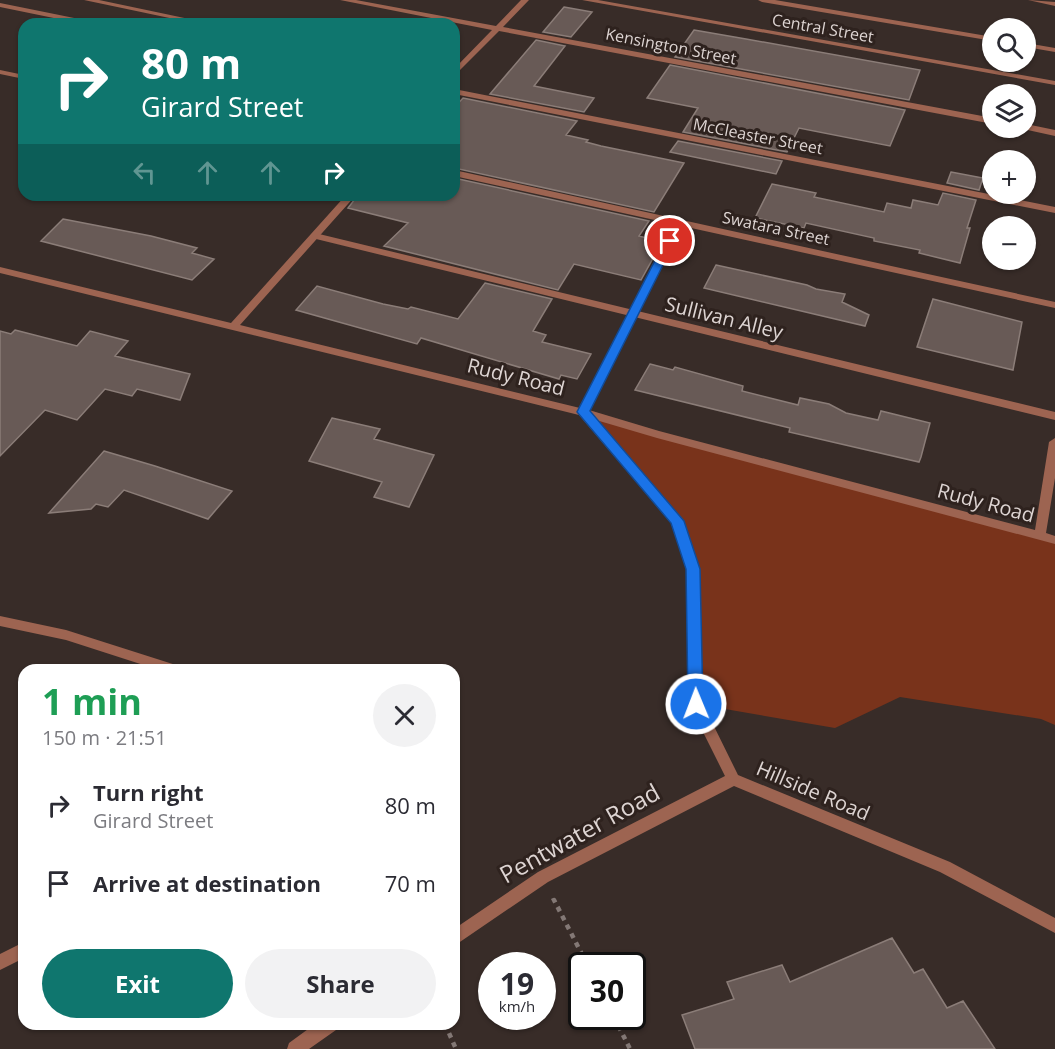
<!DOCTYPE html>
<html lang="en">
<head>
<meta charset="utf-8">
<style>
	:root { --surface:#fff; --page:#f2f2f3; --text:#2b2b33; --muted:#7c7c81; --accent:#0f766e }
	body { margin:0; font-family:"Open Sans",sans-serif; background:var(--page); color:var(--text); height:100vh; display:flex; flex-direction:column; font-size:22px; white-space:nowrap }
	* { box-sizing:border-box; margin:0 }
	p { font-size:20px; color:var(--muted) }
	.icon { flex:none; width:33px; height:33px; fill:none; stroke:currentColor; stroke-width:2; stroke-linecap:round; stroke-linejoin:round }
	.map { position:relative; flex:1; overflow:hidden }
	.panel { position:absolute; left:18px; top:664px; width:442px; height:366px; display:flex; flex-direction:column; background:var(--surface); border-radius:18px; box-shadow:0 2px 4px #0004 }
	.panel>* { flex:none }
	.guide { position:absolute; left:18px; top:18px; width:442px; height:183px; border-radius:18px; box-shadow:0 2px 4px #0004; background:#0f766e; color:#fff; overflow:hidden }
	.fabs { position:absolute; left:982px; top:18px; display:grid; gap:12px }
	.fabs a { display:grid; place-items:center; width:54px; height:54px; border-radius:50%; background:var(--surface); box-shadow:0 2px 4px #0004; font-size:30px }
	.speed { position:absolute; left:478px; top:952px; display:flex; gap:12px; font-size:30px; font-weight:700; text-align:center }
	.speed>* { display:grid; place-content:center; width:78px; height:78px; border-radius:50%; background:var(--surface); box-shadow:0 2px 4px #0004; line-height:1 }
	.speed small { font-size:15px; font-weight:400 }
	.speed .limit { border:3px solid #111; border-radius:9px; background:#fff; color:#111 }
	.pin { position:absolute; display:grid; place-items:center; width:51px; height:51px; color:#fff; margin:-26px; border:3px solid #fff; border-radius:50%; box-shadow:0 2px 6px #0007 }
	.me { position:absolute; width:66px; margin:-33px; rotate:359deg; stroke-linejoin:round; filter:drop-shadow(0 0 4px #0008) }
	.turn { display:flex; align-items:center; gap:21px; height:126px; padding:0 24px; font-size:27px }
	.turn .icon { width:78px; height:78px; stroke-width:2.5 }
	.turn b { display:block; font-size:42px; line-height:51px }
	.lanes { display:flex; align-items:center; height:57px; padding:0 24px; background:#0003; justify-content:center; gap:30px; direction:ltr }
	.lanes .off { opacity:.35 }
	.round { display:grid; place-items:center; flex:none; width:63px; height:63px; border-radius:32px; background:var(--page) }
	.overview { display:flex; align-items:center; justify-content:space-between; height:102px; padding:0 24px }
	h1 { font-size:36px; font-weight:700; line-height:45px; color:#1e9e55 }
	.button { display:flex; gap:12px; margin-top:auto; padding:12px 24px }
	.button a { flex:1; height:69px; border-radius:36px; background:var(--accent); color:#fff; font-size:24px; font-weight:700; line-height:69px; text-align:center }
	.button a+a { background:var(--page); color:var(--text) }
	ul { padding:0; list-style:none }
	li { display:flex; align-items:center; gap:18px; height:78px; padding:0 24px }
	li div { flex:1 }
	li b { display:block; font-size:22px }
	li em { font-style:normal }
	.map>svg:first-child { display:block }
</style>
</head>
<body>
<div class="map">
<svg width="1055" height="1049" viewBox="0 0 1055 1049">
	<rect width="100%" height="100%" fill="#382c28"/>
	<path fill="#79331b" d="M583,412L1055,541V725L1041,719L900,697L835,728L696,704L693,569L677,521Z"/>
	<path fill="#685a56" stroke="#8b7d78" stroke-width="1.5" d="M564,7L592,12L571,37L543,32Z
		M694,30L746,39L920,70L909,100L675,57Z
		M536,40L565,46L534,86L594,98L584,112L490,94Z
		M670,65L905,110L890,146L799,128L787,152L683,132L698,108L647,98Z
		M463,98L577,121L566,135L588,140L586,142L601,146L684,163L654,212L454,168V108Z
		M678,141L782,161L776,174L670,152Z
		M951,172L983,178L979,190L947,183Z
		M454,178L649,221L639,236L662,242L641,280L574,264L558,290L384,246L408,223L348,208L358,195H454Z
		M772,184L816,193L814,197L884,212L887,203L911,208L913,200L938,205L943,193L976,200L967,228H970L960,263L919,253L920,250L874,241V238L806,223L804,228L755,218Z
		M63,219L151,236L197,248L192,253L214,259L192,280L41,241Z
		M716,265L807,285L816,289L845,294L842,302L869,315L865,326L704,288Z
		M485,283L552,299L533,331L546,335L542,342L591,354L577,379L561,375L559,379L421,338L417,344L296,310L317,286L383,304L408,309L411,307L458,319Z
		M933,299L1022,322L1013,370L917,347Z
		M15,330L77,346L90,331L128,341L115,356L190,374L180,400L137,389L132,396L105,389L77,420L45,410L0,456V331L11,334Z
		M650,364L673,370L675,367L743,386L742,391L798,405L800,398L829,404L846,413L878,420L881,411L930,423L921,457L919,462L789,432L790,428L635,390Z
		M332,418L380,429L374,439L434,455L409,507L374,497L382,482L309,461Z
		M104,451L155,466L232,491L208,519L124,490L108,507L96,504L91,509L49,513Z
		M892,938L914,973L923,969L947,1008L963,1001L995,1049H695L682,1015L734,999L727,982L782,965L790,982Z"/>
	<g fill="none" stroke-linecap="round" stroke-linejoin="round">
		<path stroke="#837875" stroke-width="4.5" stroke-dasharray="5 5" stroke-linecap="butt" d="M552,901L554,900L588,966
			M614,1017L630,1049
			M445,1024L456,1049"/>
		<path fill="#9d6451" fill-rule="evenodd" d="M758,0H775L993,37V41L762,2Z
			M0,3L94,22L98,24H83L0,7Z
			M1026,43L1055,48V52L1026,47Z
			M454,89L1055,207V213L454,94Z
			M315,233L1055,412V420L312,238V234Z"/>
		<path fill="#9d6451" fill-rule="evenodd" d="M84,0H99L213,24H198Z
			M340,0H356L496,26L521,0H529L503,27L993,118V124L499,31L454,76V69L492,30Z
			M582,0H598L1055,81V85Z
			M1028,0L1055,2V6Z
			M0,70L24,75V79L0,74Z
			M1026,124L1055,130V136L1023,129L1022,128H1026Z
			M454,170L1055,302V308L682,226L589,410L659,431L1035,530L1049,442L1055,438V478L1046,533L1055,536V544L657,438L596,420L683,521L699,569L703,704L738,775L950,862L1055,918V933L940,872L734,786L548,882L454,946V929L538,872L725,776L689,704L687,569L672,523L579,415L0,273V267L231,323L346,195H356L240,325L580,408L673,224L454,176Z
			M0,616L66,630L179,666L181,670H159L66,640L0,626Z
			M24,942V958L0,970V954Z
			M315,1024H338L336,1030L309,1049H287L289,1043Z"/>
	</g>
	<path fill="#1a73e8" stroke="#114b97" stroke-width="1.5" d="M670,237L675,241L590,411L684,521L700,569L703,704L701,708L696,710L690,708L688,704L686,569L671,523L577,412L665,241Z"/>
	<g text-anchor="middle" stroke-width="6" stroke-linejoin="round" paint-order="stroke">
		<g font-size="16" fill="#ddd4d2" stroke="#2e221e">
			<text transform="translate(823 28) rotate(10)" y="6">Central Street</text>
			<text transform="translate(671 46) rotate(11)" y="6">Kensington Street</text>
			<text transform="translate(758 136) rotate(11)" y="6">McCleaster Street</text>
			<text transform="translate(776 228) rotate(12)" y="6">Swatara Street</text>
		</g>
		<g font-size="20" fill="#ddd4d2" stroke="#2e221e">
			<text transform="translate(724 318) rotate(14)" y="7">Sullivan Alley</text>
			<text transform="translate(516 377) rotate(14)" y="7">Rudy Road</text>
			<text transform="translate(986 503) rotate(15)" y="7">Rudy Road</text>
			<text transform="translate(813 791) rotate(23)" y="7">Hillside Road</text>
		</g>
		<g font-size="24" fill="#ddd4d2" stroke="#2e221e">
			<text transform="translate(580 834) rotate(-29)" y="8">Pentwater Road</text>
		</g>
	</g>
</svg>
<div class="fabs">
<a><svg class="icon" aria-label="search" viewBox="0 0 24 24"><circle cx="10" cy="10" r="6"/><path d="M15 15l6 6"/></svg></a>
<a><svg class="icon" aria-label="layers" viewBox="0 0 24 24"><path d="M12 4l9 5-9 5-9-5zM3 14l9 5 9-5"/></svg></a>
<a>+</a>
<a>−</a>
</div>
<div class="speed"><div>19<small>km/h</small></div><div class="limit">30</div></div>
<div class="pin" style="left:670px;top:241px;background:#d93025"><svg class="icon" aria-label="arrive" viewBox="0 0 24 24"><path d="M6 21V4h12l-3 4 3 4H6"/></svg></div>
<svg class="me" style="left:696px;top:704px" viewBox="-20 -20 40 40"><circle r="17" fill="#1a73e8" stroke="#fff" stroke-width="3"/><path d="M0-11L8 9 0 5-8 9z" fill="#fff"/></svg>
<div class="guide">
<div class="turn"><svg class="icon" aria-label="right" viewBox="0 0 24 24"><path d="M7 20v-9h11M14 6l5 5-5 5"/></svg><div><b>80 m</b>Girard Street</div></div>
<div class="lanes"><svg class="icon off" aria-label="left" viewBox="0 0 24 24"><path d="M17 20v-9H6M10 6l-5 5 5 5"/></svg><svg class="icon off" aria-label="ahead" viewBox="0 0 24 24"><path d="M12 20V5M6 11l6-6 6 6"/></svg><svg class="icon off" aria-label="ahead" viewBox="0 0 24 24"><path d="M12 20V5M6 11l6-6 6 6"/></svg><svg class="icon" aria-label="right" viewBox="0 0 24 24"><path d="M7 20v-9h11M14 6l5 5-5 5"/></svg></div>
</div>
<section class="panel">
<div class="overview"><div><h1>1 min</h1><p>150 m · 21:51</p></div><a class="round"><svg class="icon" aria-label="close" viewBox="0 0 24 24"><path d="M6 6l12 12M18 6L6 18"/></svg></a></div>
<ul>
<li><svg class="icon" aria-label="right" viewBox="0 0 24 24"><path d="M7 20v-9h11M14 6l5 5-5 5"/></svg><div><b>Turn right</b><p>Girard Street</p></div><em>80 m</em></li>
<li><svg class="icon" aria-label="arrive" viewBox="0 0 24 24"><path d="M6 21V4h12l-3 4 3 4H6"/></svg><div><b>Arrive at destination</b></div><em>70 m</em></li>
</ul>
<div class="button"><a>Exit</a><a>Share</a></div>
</section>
</div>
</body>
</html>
